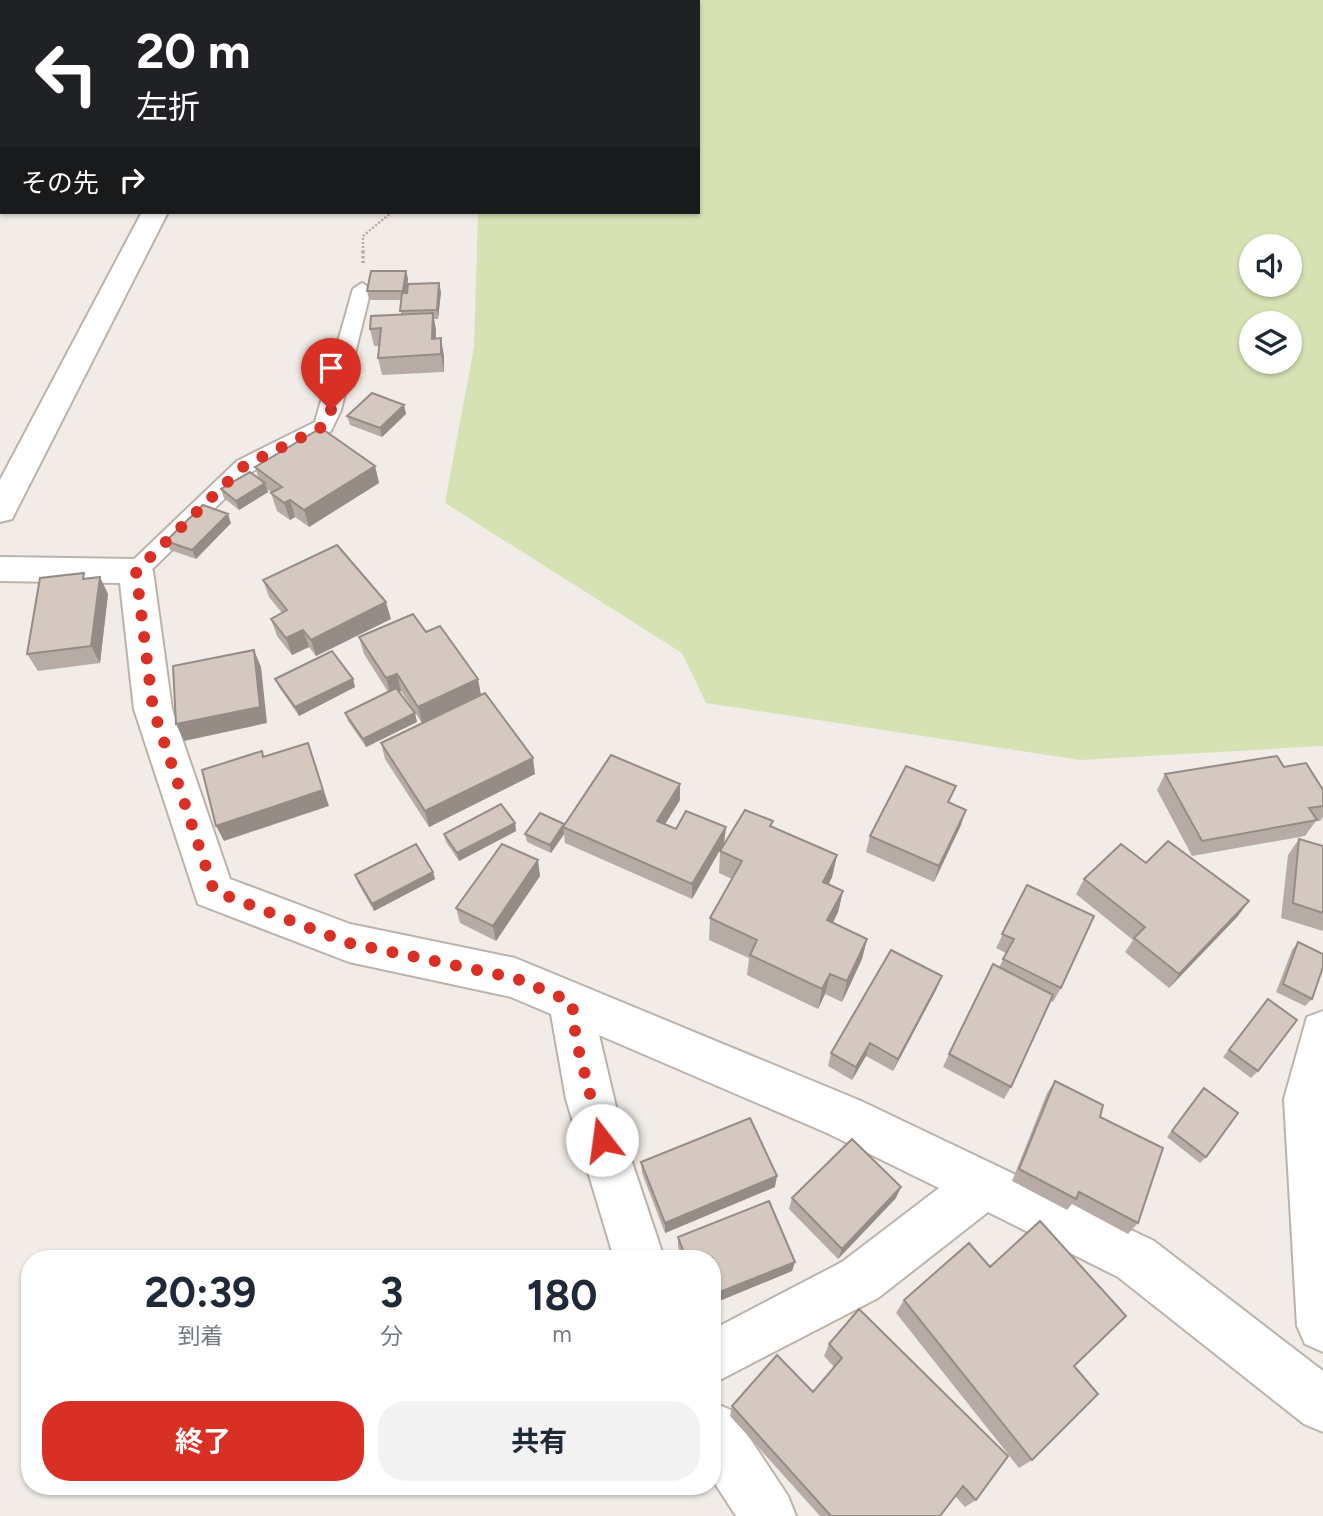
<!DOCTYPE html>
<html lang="ja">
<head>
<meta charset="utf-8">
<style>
	:root { --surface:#fff; --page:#f2f2f3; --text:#1f2937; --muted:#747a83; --accent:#d93025 }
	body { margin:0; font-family:Figtree,"Noto Sans JP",sans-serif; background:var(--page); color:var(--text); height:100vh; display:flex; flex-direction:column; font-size:26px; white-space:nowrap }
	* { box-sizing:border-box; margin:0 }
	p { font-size:23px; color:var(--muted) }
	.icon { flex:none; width:38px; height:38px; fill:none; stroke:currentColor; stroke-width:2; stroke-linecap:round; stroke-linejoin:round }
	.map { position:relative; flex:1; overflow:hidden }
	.sheet { position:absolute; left:21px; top:1250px; width:700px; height:245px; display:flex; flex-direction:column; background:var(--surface); border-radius:28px; box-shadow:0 2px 5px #0004 }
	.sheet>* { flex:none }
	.top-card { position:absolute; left:0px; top:0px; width:700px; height:214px; box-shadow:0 2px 5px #0004; background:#202124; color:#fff; overflow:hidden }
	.tools { position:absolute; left:1239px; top:234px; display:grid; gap:14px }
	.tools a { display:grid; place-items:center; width:63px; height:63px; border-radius:50%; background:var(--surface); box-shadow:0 2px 5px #0004; font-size:35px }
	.pin { position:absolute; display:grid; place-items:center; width:60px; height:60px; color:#fff; margin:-72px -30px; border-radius:50% 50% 50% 0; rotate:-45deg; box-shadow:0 0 7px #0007 }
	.pin .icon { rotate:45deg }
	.me { position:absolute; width:77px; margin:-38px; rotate:345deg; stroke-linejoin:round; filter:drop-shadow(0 0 5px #0008) }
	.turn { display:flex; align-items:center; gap:24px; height:147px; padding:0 21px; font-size:32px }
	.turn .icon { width:91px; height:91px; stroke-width:2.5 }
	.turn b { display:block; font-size:49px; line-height:60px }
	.then { display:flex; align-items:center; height:66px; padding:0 21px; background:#0003; gap:14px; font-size:26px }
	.eta { display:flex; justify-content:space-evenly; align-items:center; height:119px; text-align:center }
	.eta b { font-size:42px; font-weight:700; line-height:49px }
	.primary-button { display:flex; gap:14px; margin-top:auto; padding:14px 21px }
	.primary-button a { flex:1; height:80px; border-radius:28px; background:var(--accent); color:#fff; font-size:28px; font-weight:700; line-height:80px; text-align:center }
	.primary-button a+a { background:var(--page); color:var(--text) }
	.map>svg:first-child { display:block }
</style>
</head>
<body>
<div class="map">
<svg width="1323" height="1516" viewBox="0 0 1323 1516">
	<rect width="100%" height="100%" fill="#f1ece7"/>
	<path fill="#d7e2b4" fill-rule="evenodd" d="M577,0H1323V746L1080,760L706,703L682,653L445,503L474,347L478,212H698V2ZM1251,247H1290V285H1251ZM1251,324H1290V362H1251Z"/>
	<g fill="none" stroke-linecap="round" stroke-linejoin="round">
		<defs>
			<path id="lane" d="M362,283L371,289L341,410L331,431L253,471L144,577H128L124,571L128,565L237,461L315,422L353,289Z"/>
			<path id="street" d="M254,0H274V2H254Z
				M142,212H168L16,511L12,519L0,522V480Z
				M0,557L136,559L148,562L153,571L172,709L230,879L350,924L515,958L861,1101L1154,1241L1323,1371V1432L1304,1424L1118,1277L988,1212L878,1298L712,1384V1330L842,1262L939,1188L827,1133L599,1035L622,1132L664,1258H614L566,1099L551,1014L511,997L349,962L198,904L134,709L120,583L0,581Z
				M1323,1011V1352L1305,1344L1297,1326L1284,1099L1307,1017Z
				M712,1402L731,1410L788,1496L796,1516H736L712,1479Z"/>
		</defs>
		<use href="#lane" stroke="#bcb2aa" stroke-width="4"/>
		<use href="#street" stroke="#bcb2aa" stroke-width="4"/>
		<path stroke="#bcab9d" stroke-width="2.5" stroke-dasharray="2 2" stroke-linecap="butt" d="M363,252V236L392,212"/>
		<path stroke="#bcab9d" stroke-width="3.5" stroke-dasharray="2.5 2.5" stroke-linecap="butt" d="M363,251V263"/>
		<use href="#lane" fill="#fff" fill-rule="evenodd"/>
		<use href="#street" fill="#fff" fill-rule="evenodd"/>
	</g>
	<path fill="#b7aca5" d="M406,271L408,279L406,293L441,292L438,319H434L436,330V339L444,356V372L382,375L378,358L379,346H374L370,329L401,314L402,300H369L367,291Z
		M404,405L406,414L382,437L350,425L347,416Z
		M375,466L379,483L309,527L295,517L290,520L277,511L271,493H272L267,489L268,492L239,510L224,498L221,489L259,479L255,467Z
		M231,523L196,559L170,550L166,541Z
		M86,578L108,594L100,663L38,671L27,654Z
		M263,580L391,619L316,656L309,647L292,655L277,636L271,619L282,613L269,597Z
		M426,632L478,679L481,695L535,774L429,827L385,759L381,743L422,723L401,691L399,692L415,713L417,722L366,747L348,721L345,713L388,692L364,654L359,637Z
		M275,679H353L355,687L299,716L279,687Z
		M1284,767L1323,790V817L1320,821H1316L1305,836L1192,856L1157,790L1165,774Z
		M680,800L665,824L676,829L726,827L724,843L692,899L565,843L564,834L551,853L527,842L525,834L564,824Z
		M950,803L961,825L934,882L866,852L870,836Z
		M515,823L516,831L459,861L446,842L444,834Z
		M772,827L837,855L832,877L829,884L843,891L838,912L833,923L867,939L862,959L842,1002L825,994L818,1009L747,975L749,958L709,940L710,918L732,879L719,873L720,851Z
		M1299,839L1323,846V931L1281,918L1288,855Z
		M1146,863L1238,916L1169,988L1125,952L1133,940L1076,894L1084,879Z
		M355,875L435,879L374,911L358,883Z
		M540,876L496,941L460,923L456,908Z
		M1027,885L1061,988L1053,1002L1051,1001L1011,1087L1004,1099L943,1067L949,1054L999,968L1006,953L996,948Z
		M1298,942L1312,999L1305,1006L1276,992L1292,950Z
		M942,976L936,990L893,1071L866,1056L852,1080L828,1066L831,1053Z
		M1268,999L1258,1071L1251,1078L1223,1057Z
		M1055,1081L1138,1223L1128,1234L1072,1204L1067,1210L1012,1181L1047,1093Z
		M1204,1088L1206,1157L1200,1163L1167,1137Z
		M641,1162L775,1187L665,1233L642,1173Z
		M792,1198H896L838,1259L789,1209Z
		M678,1237L795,1262L792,1271L712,1304V1258H682L678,1247Z
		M990,1267L1074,1366L1032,1460L1019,1468L896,1313L904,1300Z
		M829,1344L976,1500L965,1507L955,1496L940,1516H820L730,1416L732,1406L813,1392L834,1367L824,1356Z"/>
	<path fill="#958c86" d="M406,271L408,279L405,300L403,291Z
		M439,283L441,292L438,319L437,310Z
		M433,313L436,330L435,357L432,339Z
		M441,338L444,356V372L441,354Z
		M404,405L406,414L382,437L380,428Z
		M375,466L379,483L309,527L304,510Z
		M265,483L268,492L239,510L236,501Z
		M290,500L295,517L290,520L284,503Z
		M228,514L231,523L196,559L192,550Z
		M100,577L108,594L100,663L91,646Z
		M386,602L391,619L316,656L311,640Z
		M303,630L309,647L292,655L286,638Z
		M254,650L261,667L267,723L184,741L176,724Z
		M397,674L401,691L391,695L386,678Z
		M353,679L355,687L299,716L295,707Z
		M478,679L481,696L422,723L418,707Z
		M415,713L417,722L366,747L363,739Z
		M308,743L329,806L224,841L216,826Z
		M533,758L535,774L429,827L425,811Z
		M680,784V800L657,837V821Z
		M966,810L961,825L934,882L939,866Z
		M515,823L516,831L459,861L457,853Z
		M564,824L563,827L564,834L551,853L550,845Z
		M726,827L724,843L692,899V884Z
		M837,855L832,877L819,903L823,882Z
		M538,860L540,876L496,941L493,926Z
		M433,872L435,879L374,911L372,904Z
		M843,891L838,912L823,941L827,920Z
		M1249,901L1238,916L1169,988L1179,974Z
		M867,939L862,959L842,1002L847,981Z
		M830,974L825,994L818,1009L822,989Z
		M942,976L936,990L893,1071L898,1059Z
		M870,1043L866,1056L852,1080L856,1067Z
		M777,1176L775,1187L665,1233V1223Z
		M901,1187L896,1198L838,1259L842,1249Z
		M795,1262L792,1271L712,1304V1295Z"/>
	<path fill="#d5c8c0" stroke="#958c86" stroke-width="2" d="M371,271H406L403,291H367Z
		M439,283L437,310L400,311L402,293H407L408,284Z
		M433,313L432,339L441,338V354L378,358L381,328L370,329L371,316Z
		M372,393L404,405L380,428L347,416Z
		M321,428L375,466L304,510L290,500L284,503L271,493L282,487L255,467Z
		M250,472L265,483L236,501L221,489Z
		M203,505L228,514L192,550L166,541Z
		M337,545L386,602L311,640L303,630L286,638L271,619L287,610L263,580Z
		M84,573L83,579L100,577L91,646L27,654L40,578Z
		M413,614L426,632L440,626L478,679L418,707L397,674L386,678L359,637Z
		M254,650L260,707L176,724L173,666Z
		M332,651L353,679L295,707L275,679Z
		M396,688L415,713L363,739L345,713Z
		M485,693L533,758L425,811L381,743Z
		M308,743L323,790L216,826L202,770L262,751L263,757Z
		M611,755L680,784L657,821L676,829L686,811L726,827L692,884L563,827Z
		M1277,756L1284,767L1306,763L1323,790V806L1309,808L1317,820L1202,841L1165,774Z
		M906,766L956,786L948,802L966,810L939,866L870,836Z
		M501,804L515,823L457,853L444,834Z
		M745,810L773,821L770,826L837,855L823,882L843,891L827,920L867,939L847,981L830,974L822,989L750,955L757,940L710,918L742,861L720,851Z
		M540,813L564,824L550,845L525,834Z
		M1299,839L1323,846V913L1293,903Z
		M1168,841L1249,901L1179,974L1134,938L1145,927L1084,879L1121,844L1146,863Z
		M416,844L433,872L372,904L355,875Z
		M502,844L538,860L493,926L456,908Z
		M1027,885L1094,916L1061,988L1003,959L1014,939L1002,934Z
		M1298,942L1323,954V967L1312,999L1283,984Z
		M891,950L942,976L898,1059L870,1043L856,1067L831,1053Z
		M993,964L1053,995L1011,1087L949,1054Z
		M1268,999L1297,1020L1258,1071L1229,1050Z
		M1055,1081L1103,1105L1100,1117L1163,1148L1138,1223L1079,1192L1076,1199L1019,1169Z
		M1204,1088L1238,1113L1206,1157L1172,1131Z
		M750,1118L777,1176L665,1223L641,1162Z
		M852,1139L901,1187L842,1249L792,1198Z
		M769,1201L795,1262L712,1295V1258H686L678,1237Z
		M1040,1221L1126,1316L1074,1366L1098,1394L1032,1460L904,1300L969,1243L990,1267Z
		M859,1309L1008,1456L976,1500L963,1486L940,1516H831L732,1406L777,1355L813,1392L842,1358L829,1344Z"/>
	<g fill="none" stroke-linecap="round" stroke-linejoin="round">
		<path stroke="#d93025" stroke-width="12" stroke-dasharray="0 21.6" d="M331,410L324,426L244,466L136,571L153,709L214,891L349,943L515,978L572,1002L576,1040L602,1140"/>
	</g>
</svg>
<div class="tools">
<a><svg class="icon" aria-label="sound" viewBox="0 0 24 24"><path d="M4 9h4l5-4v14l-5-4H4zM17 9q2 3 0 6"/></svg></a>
<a><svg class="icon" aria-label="layers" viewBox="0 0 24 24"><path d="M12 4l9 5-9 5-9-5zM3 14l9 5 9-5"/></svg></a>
</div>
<div class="pin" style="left:331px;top:410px;background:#d93025"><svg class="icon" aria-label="arrive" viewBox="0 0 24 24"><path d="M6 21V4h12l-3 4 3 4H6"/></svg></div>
<svg class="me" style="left:602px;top:1140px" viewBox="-20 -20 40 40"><circle r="19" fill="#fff"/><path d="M0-13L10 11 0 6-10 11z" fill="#d93025"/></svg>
<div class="top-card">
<div class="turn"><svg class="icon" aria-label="left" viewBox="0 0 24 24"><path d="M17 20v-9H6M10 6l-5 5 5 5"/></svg><div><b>20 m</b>左折</div></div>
<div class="then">その先<svg class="icon" aria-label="right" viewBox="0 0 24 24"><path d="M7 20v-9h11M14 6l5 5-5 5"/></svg></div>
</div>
<section class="sheet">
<div class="eta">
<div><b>20:39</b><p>到着</p></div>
<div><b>3</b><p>分</p></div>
<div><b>180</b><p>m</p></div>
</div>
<div class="primary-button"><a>終了</a><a>共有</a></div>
</section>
</div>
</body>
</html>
